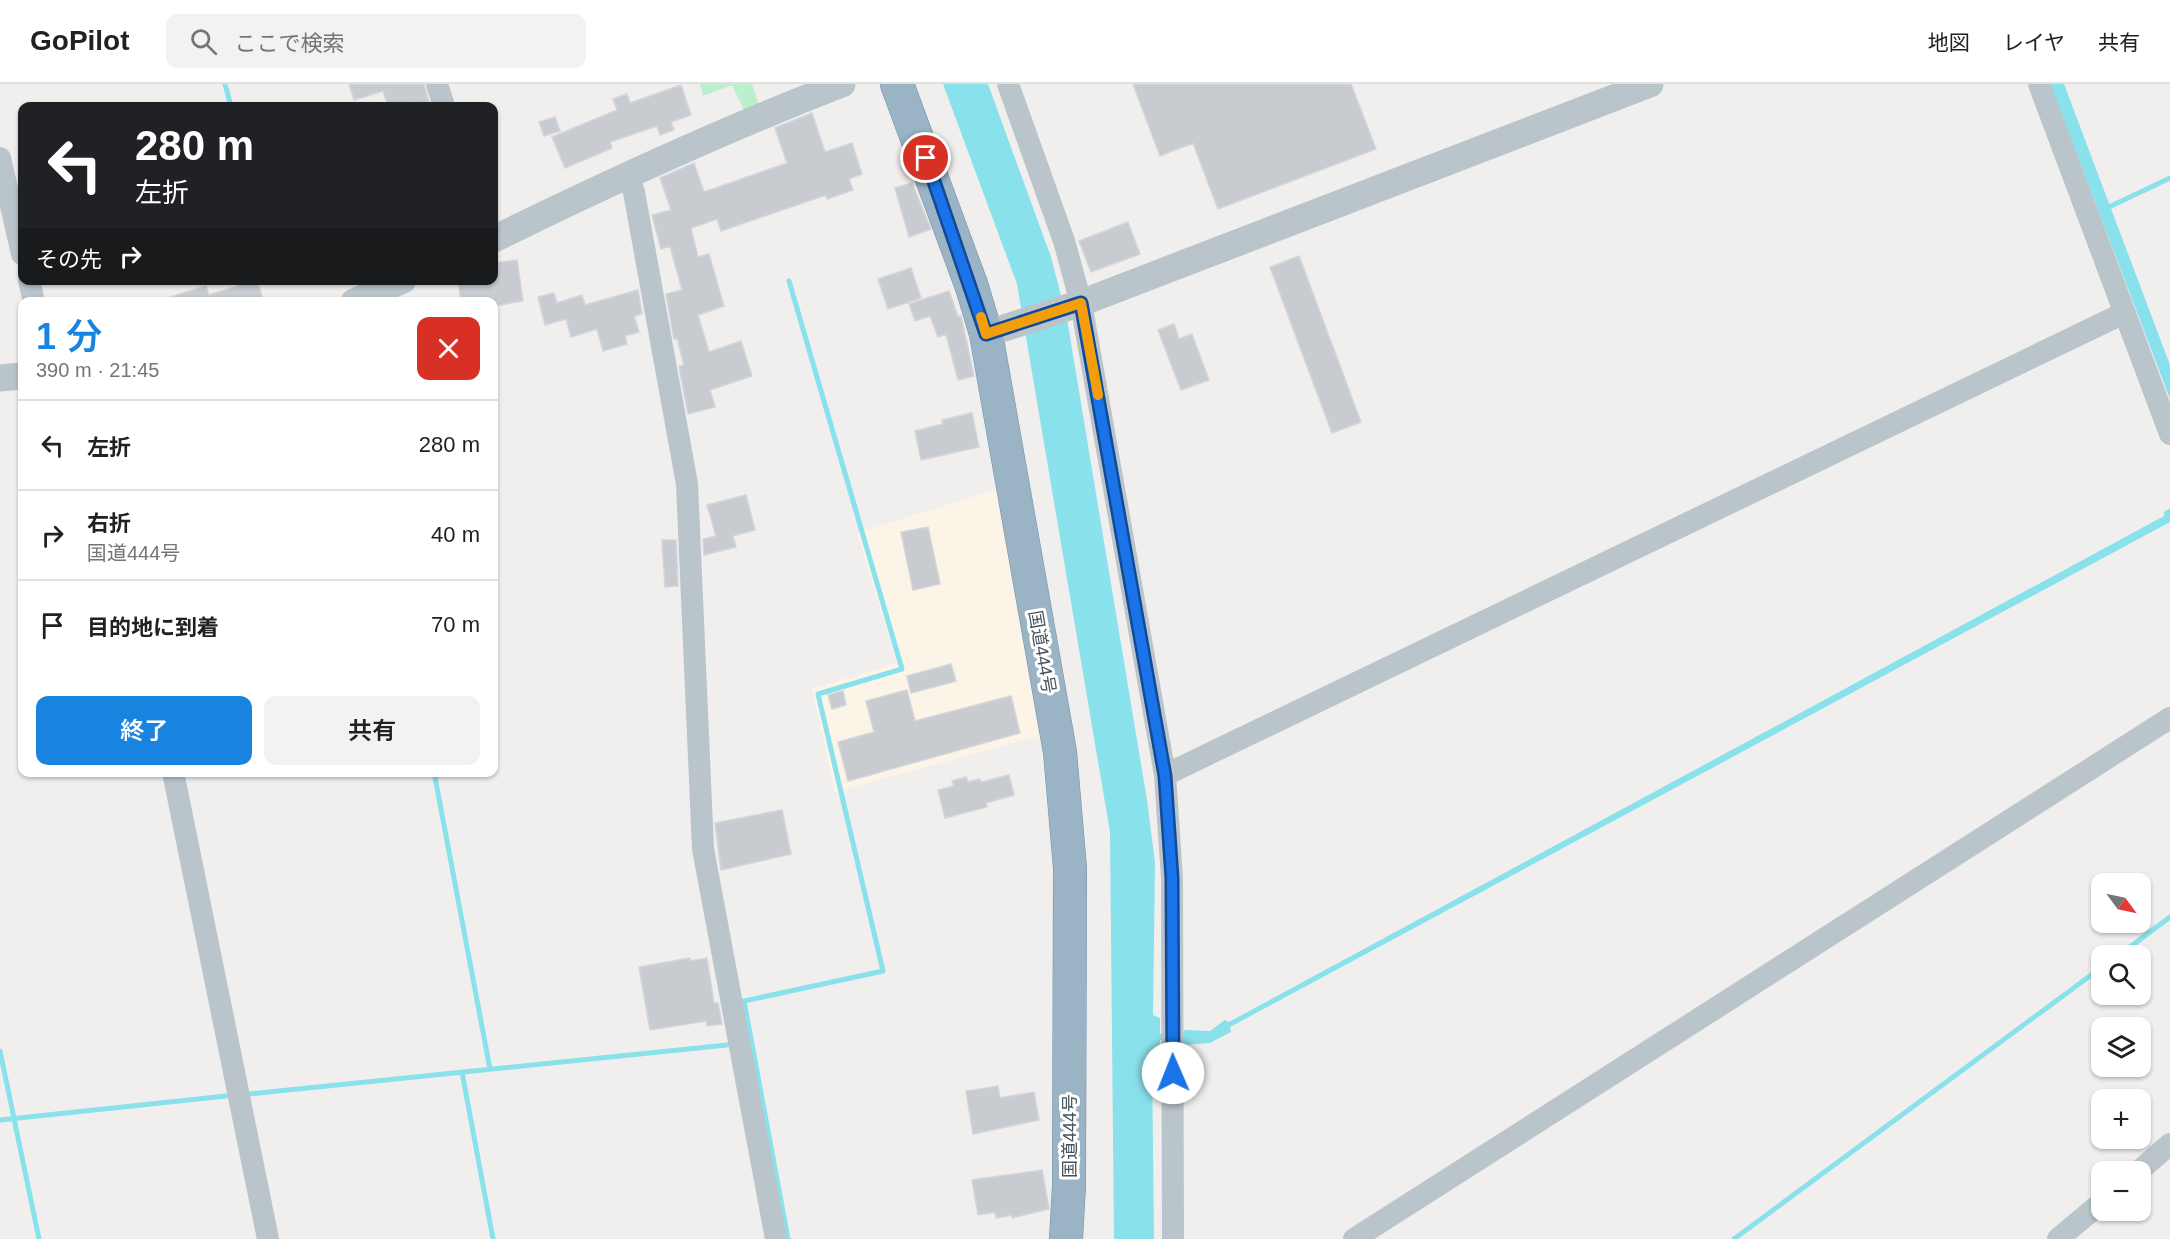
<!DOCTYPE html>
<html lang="ja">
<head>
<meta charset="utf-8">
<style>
	:root { --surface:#fff; --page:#f2f2f2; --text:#202124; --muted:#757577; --line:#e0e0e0; --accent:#1984e0 }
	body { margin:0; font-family:Helvetica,"Noto Sans JP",sans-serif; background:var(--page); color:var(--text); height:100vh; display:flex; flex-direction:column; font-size:22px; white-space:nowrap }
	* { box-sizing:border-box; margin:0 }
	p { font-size:20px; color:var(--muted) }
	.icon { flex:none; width:33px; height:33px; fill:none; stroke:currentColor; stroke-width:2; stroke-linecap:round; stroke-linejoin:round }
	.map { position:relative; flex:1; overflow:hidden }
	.panel { position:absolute; left:18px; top:213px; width:480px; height:480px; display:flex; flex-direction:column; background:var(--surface); border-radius:12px; box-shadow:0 2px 4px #0004 }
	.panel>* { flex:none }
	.hud { position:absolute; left:18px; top:18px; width:480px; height:183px; border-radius:12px; box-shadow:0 2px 4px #0004; background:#202124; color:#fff; overflow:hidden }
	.needle { width:39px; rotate:123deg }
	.buttons { position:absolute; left:2091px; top:789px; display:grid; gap:12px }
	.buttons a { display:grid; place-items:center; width:60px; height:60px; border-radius:12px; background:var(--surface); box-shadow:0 2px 4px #0004; font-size:30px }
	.pin { position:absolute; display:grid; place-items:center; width:51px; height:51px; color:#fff; margin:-26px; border:3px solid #fff; border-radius:50%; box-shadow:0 2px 6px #0007 }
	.me { position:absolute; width:66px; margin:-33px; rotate:359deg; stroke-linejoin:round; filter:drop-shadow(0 0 4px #0008) }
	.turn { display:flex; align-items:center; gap:21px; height:126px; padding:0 18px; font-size:27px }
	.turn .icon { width:78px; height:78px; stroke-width:2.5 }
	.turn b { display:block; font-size:42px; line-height:51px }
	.then { display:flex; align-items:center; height:57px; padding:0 18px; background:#0003; gap:12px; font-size:22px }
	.round { display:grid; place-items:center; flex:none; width:63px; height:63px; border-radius:12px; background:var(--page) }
	.headline { display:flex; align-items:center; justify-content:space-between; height:102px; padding:0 18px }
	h1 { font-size:36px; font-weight:600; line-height:45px; color:var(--accent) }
	.primary-button { display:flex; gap:12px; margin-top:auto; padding:12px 18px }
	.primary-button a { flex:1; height:69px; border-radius:12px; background:var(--accent); color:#fff; font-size:24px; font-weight:600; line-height:69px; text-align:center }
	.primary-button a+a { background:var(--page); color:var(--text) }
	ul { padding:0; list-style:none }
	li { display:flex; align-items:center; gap:18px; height:90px; padding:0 18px; border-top:2px solid var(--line) }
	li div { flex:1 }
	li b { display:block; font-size:22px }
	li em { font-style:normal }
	header { display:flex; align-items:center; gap:36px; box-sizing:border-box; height:84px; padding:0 30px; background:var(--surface); border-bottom:2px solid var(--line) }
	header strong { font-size:28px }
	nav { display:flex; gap:33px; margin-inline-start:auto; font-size:21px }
	.search { width:420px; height:54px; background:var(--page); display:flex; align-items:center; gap:15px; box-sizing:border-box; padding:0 21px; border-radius:12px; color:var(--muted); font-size:22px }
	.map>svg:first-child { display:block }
</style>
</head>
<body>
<header>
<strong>GoPilot</strong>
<div class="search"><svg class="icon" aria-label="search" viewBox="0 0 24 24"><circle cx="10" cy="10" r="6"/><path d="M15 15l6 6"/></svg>ここで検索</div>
<nav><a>地図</a><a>レイヤ</a><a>共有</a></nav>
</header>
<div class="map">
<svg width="2170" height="1155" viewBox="0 0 2170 1155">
	<rect width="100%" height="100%" fill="#f1eeee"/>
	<path fill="#fcf4e7" d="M998,405L1039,652L835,708L812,605L897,579L857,449Z"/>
	<path fill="#bcefcb" d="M700,0H752L759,21L744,26L732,1L703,12Z"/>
	<path fill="#89e1ec" d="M943,0H988L1051,173L1067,235L1147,716L1155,779L1153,931L1160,934V950L1183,951L1184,946L1210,947L1225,936L1229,938L2164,432V428L2170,424V438L1230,943L1231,948L1210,959L1184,961L1183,956H1160V967L1152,971L1154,1155H1114L1110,748L1017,200Z
		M2050,0H2064L2170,281V315Z"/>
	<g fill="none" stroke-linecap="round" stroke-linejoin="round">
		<path stroke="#89e1ec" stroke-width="5" d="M225,0L231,22
			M2109,123L2170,94
			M434,688L490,985
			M2118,872L2170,833
			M0,967L39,1155
			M462,988L493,1155
			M249,1010L727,961
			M0,1036L226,1012
			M788,1155L744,917L883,887L818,610L902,585L789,197
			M1734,1155L2102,883"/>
	</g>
	<path fill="#c8ccd1" stroke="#d2d5da" stroke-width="1.5" d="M349,0H424L430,22H416L414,18L388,22L383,7L354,16Z
		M1133,0H1351L1376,65L1218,125L1193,59L1160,72Z
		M681,1L691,31L671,38L674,46L660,51L657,42L610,58L612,64L565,84L552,53L617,26L613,15L627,10L630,19Z
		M812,29L825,68L852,59L862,90L849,95L853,106L827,115L826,111L721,147L717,135L691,144L698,173L709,170L724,222L698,231L709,268L741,257L752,292L710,306L715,323L688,330L679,282L684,281L677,254L674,255L666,210L682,206L670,162L661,165L652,131L671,126L660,94L694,79L704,108L787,79L775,44Z
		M555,33L560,47L544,52L539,38Z
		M912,99L931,145L909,153L895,104Z
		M1128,138L1140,170L1091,188L1079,157Z
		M1299,172L1361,338L1332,349L1270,183Z
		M517,176L523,217L494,222V218H461L458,196H494V179Z
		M911,184L921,214L888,225L878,195Z
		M257,196L264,218H168L167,214L206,202L209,211Z
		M638,206L642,230L634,232L639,248L625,252L627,260L603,267L597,245L571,253L566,235L545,241L538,213L554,209L557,219L582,211L585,221Z
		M949,207L958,233L961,232L974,292L958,296L946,250L938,253L930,232L915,237L909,220Z
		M1174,240L1179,255L1192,250L1209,296L1181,306L1158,246Z
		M972,329L979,363L921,376L915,347L943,340L942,336Z
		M746,411L755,446L733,452L736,463L704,471L703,455L716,452L707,421Z
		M928,443L940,500L913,506L901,448Z
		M662,456H676L678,502L665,503Z
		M951,580L956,597L911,609L907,592Z
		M907,606L915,637L1011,612L1020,649L848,697L838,658L874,648L866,617Z
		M843,607L846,621L832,625L828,611Z
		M1009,691L1014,711L986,719L987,723L945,734L938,706L954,702L952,697L966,693L968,698L980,695L981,698Z
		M782,726L791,770L721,786L715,739Z
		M690,874V877L707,874L714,919H718L722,940L707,942L706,937L650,946L639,883Z
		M998,1002L1000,1014L1034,1008L1039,1036L973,1050L966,1007Z
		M1042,1086L1049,1125L1012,1134V1131L996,1134L995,1128L978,1131L972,1096Z"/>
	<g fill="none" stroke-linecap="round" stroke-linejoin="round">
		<defs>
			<path id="trunk" d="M897,0L972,203L986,250L1060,668L1070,784L1069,1102L1066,1155"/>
		</defs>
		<use href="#trunk" stroke="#7191a9" stroke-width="34"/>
		<path stroke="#bac4cb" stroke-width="22" d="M437,0L444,22
			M1008,0L1064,157L1081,219L1165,691
			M2039,0L2170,350
			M0,74L22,170
			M627,89L634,108L687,400L703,765L776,1155
			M29,196L34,218
			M173,688L268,1155
			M2138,1088L2170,1060
			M1173,1155L1172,794L1165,691L2124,229
			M1354,1155L2170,634
			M2058,1155L2102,1118"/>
		<path stroke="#bac4cb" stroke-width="27" d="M494,155C608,99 723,46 842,0
			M354,218L403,196
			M986,250L1081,219L1650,0
			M0,294L22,292"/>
		<use href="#trunk" stroke="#9ab4c5" stroke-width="33"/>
	</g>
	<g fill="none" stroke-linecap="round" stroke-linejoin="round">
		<defs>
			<path id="route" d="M926,74L986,250L1081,219L1165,692L1172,794L1173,989"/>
		</defs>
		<use href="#route" stroke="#114b97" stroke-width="15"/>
		<use href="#route" stroke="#1a73e8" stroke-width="10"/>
		<path stroke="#f59e0b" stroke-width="10" d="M981,233L986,250L1081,219L1098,311"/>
	</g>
	<g text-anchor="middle" stroke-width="6" stroke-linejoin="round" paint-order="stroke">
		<g font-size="18" fill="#46545c" stroke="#fff">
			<text transform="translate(1042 568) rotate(80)" y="6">国道444号</text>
			<text transform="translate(1070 1052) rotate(-90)" y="6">国道444号</text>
		</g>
	</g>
</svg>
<div class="buttons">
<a><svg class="needle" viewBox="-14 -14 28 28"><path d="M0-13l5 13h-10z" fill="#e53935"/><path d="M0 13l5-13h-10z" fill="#757577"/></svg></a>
<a><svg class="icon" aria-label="search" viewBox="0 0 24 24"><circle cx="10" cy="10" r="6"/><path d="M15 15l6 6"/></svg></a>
<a><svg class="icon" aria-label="layers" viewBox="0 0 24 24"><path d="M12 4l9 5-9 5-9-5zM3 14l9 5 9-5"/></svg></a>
<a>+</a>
<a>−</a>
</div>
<div class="pin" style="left:926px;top:74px;background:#d93025"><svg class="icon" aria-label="arrive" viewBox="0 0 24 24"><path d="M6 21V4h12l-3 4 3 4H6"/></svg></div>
<svg class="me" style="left:1173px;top:989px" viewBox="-20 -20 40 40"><circle r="19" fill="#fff"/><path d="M0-13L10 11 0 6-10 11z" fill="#1a73e8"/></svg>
<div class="hud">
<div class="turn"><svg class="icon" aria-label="left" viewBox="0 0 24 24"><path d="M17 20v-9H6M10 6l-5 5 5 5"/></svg><div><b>280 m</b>左折</div></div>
<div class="then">その先<svg class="icon" aria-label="right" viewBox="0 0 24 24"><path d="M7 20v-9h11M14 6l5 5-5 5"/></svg></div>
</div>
<section class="panel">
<div class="headline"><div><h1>1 分</h1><p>390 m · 21:45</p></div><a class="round" style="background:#d93025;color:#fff"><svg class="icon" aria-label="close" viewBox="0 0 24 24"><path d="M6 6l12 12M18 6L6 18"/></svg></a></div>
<ul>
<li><svg class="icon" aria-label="left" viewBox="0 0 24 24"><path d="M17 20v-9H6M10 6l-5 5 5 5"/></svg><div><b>左折</b></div><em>280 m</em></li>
<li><svg class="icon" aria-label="right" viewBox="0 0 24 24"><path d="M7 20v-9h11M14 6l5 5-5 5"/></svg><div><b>右折</b><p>国道444号</p></div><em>40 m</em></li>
<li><svg class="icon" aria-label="arrive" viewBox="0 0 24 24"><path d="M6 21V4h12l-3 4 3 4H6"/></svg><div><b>目的地に到着</b></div><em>70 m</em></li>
</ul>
<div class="primary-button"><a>終了</a><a>共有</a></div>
</section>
</div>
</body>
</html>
